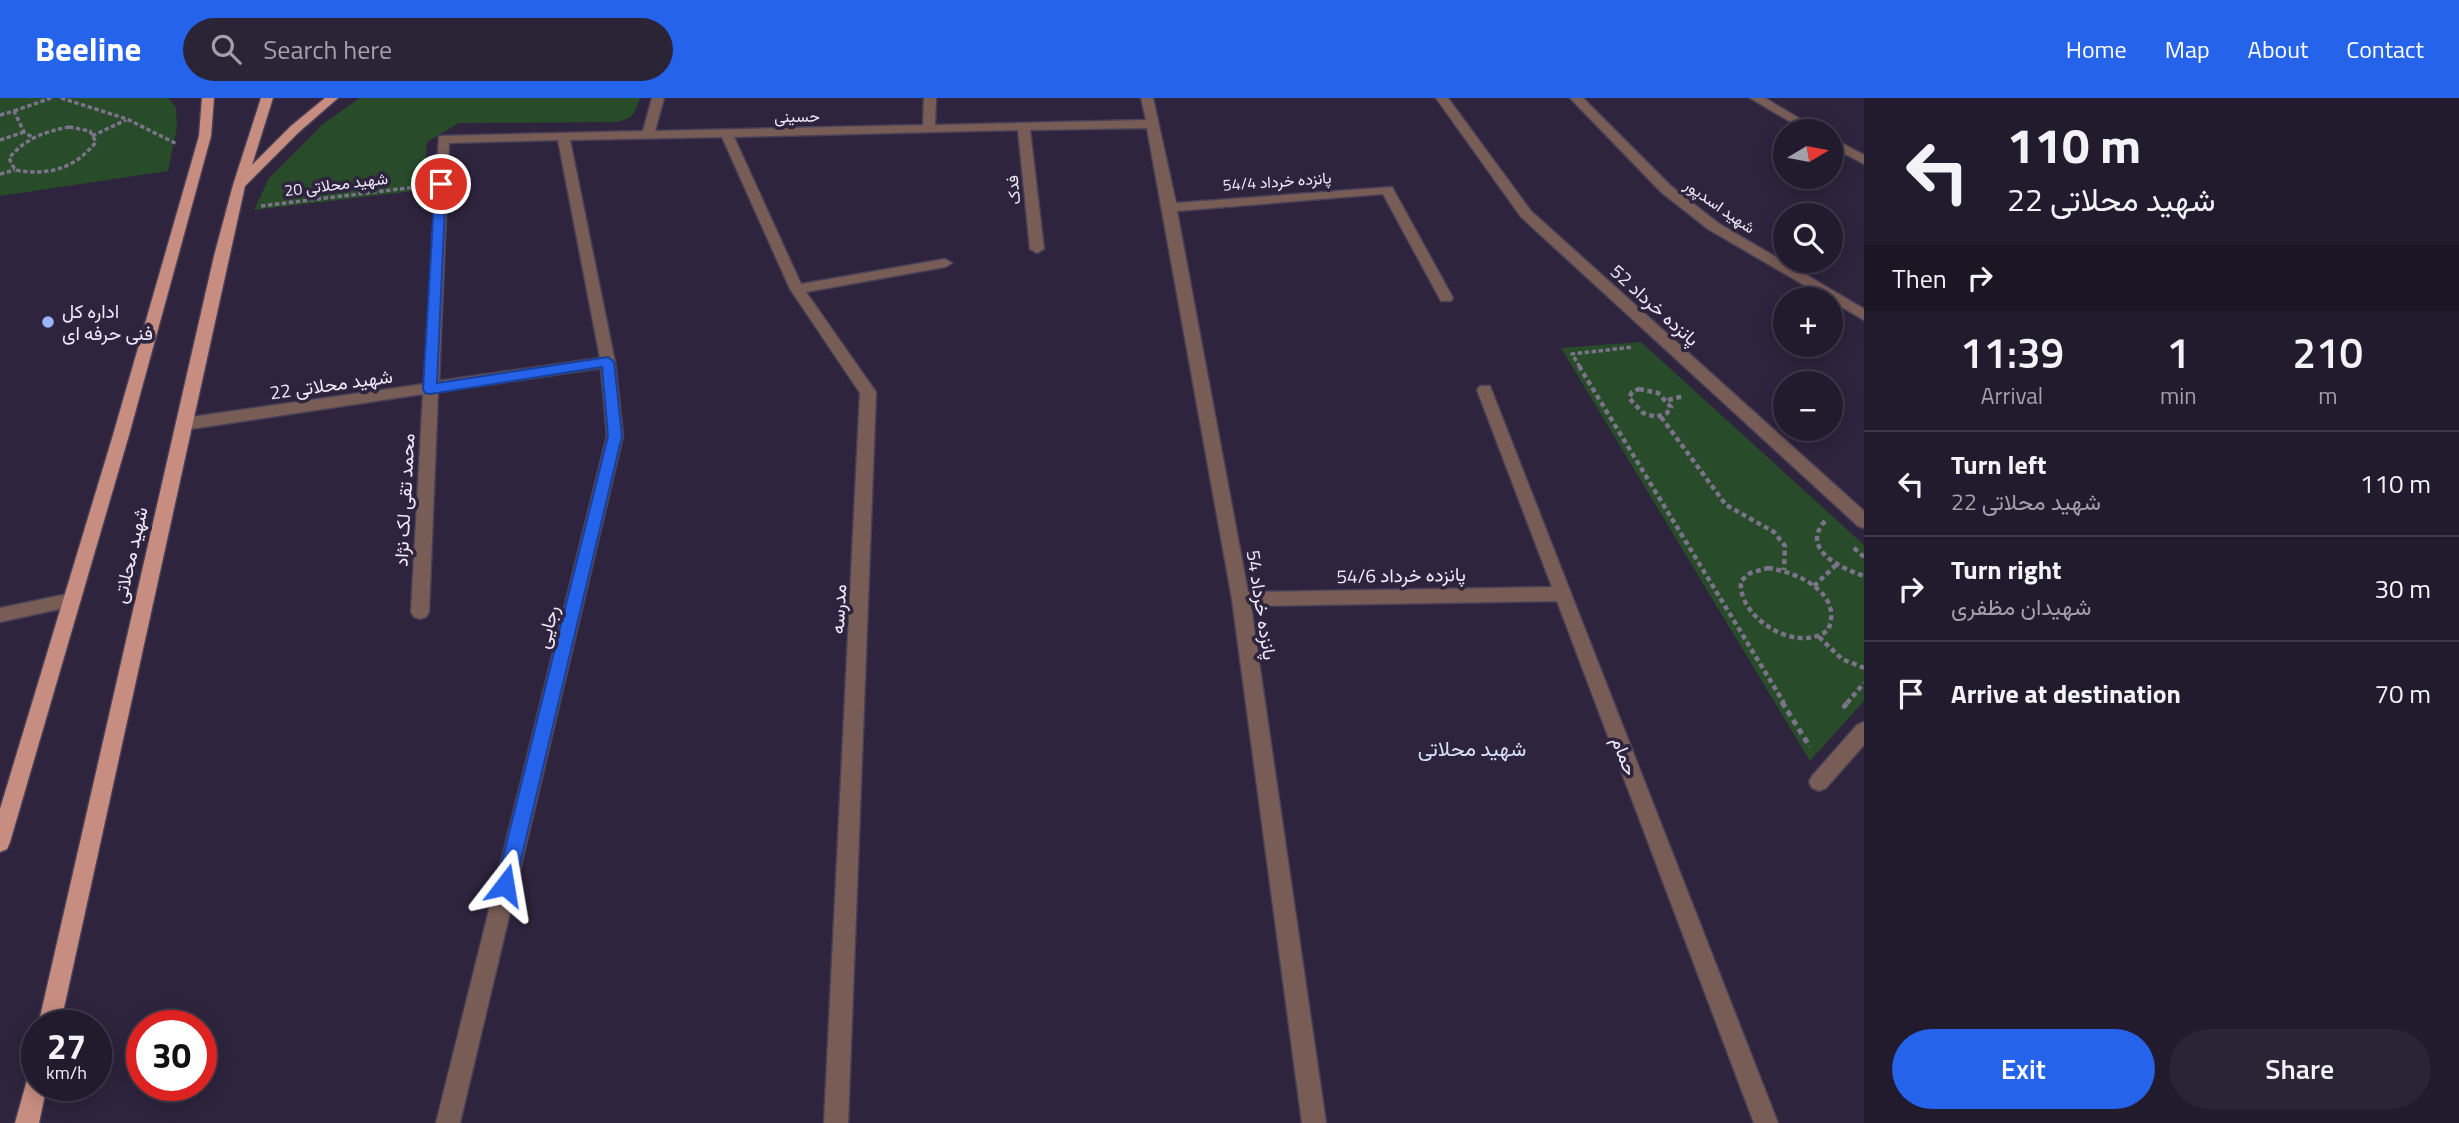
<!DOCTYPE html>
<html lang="en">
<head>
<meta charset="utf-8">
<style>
	:root { --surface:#221b2e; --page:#2a2436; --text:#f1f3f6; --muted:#a2a1aa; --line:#3f394a; --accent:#2563eb }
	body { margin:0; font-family:"Titillium Web",Vazirmatn,sans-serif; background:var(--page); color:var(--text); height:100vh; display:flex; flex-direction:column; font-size:26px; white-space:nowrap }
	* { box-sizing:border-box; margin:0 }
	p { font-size:23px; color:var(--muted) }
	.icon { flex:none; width:38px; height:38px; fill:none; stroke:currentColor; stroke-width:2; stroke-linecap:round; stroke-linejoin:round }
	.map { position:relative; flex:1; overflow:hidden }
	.sheet { display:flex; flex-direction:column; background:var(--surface); width:595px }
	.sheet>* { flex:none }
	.banner { background:#221b2e; color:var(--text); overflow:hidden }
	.needle { width:46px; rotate:80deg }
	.buttons { position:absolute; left:1773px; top:21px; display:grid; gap:14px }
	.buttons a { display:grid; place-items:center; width:70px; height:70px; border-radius:50%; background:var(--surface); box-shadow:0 4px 18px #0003,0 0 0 2px var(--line); font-size:35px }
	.speed { position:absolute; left:21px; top:912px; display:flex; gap:14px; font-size:35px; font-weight:700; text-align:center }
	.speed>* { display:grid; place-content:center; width:91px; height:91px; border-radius:50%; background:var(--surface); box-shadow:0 4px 18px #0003,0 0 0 2px var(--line); line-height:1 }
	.speed small { font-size:18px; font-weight:400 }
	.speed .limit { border:10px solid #d22; background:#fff; color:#111 }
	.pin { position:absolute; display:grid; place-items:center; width:60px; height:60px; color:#fff; margin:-30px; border:4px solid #fff; border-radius:50%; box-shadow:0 2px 7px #0007 }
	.me { position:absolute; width:77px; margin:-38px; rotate:14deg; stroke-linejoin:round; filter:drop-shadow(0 0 5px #0008) }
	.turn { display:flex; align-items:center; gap:24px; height:147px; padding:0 28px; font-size:32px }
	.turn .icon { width:91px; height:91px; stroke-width:2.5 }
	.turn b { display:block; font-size:49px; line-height:60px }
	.then { display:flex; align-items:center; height:66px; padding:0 28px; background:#0003; gap:14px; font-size:26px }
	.eta { display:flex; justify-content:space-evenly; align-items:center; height:119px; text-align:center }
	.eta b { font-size:42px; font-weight:600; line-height:49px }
	.primary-button { display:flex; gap:14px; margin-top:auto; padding:14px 28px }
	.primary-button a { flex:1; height:80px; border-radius:42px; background:var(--accent); color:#fff; font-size:28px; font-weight:600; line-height:80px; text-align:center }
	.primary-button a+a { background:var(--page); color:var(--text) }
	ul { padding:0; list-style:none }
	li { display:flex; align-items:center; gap:21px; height:105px; padding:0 28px; border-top:2px solid var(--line) }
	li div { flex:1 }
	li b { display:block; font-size:26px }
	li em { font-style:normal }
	header { display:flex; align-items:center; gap:42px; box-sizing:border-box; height:98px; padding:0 35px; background:var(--accent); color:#fff }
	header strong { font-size:33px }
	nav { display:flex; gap:38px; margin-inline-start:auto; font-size:24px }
	.search { width:490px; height:63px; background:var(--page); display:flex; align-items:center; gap:18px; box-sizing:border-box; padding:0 24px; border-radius:38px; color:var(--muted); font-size:26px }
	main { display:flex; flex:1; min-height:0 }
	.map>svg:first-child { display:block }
</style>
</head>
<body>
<header>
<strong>Beeline</strong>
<div class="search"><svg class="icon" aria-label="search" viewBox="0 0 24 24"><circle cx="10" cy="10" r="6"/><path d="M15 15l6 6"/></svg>Search here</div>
<nav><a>Home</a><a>Map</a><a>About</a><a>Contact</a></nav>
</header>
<main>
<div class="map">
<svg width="1864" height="1025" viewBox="0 0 1864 1025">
	<rect width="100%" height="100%" fill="#2e243d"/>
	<path fill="#284b2a" d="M0,0H168L176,9L177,29L168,73L0,98Z
		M360,0H640C635,15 633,21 616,24L459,25L427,44L423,92L254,112L269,80L324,25Z
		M1641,244L1864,447V603L1810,663L1561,250Z"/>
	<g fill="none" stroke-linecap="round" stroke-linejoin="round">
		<defs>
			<path id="minor" d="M652,0H664L655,33L923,27L924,0H936L935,27L1146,22L1141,0H1153L1176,105L1392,89L1453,200L1451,203H1441L1383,96L1177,113L1248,494L1552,489L1477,292L1480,288H1490L1778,1025H1754L1557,503L1251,508L1326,1025H1302L1232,501L1147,30L1030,32L1044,151L1037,155L1030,151L1018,32L734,39L801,186L945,161L952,165L945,169L806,194L876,294L848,1025H824L860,295L790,191L722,39L570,42L615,264L623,338L460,1025H436L607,338L601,270L438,294L429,514L426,519L420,521L414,519L411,514L423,296L184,332L176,326L184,320L424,286L439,38L643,33ZM558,42L600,260L439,283L449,45Z
				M1436,0H1448L1531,113L1864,413V430L1858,428L1521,119Z
				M1570,0H1583L1671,88L1718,125L1864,211V222L1708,131L1661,94Z
				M1750,0H1765L1820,33H1806Z
				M1830,39L1864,57V66L1830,48Z
				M72,495L78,497L81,502L78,507L0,524V510Z
				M1864,624V647L1826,690L1819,693L1812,690L1809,684L1812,678L1857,627Z"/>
			<path id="major" d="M202,0H214L211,38L129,337L10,744L7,751L0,754V711L113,337L199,38Z
				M261,0H273L252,67L291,28L325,0H338L299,34L245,88L60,928H38L214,158L233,87Z
				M37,972V987H47L39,1025H15L29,975Z"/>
		</defs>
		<use href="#minor" stroke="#494057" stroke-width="3"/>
		<use href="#major" stroke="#494057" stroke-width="3"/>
		<path stroke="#7b7389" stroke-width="3.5" stroke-dasharray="4.5 2.5" stroke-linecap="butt" d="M61,0L127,21L177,46
			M14,13L51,0
			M0,17L14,13L24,34L32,39
			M69,29L90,33L96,44C74,71 49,78 15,72L9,60C26,40 44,34 69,29Z
			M92,38L126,22
			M0,42L24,34
			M0,76L15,72
			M261,108L416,89
			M1580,269L1572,256L1633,249"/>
		<path stroke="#7b7389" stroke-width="4.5" stroke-dasharray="5 3.5" stroke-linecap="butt" d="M1579,268L1784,605
			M1639,291L1658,295L1671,309L1667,315L1656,319L1643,315L1629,300L1632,294Z
			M1668,302L1684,298
			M1661,319L1726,407L1774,434L1785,448L1784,472
			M1825,423C1800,451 1840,470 1864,478
			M1854,450L1864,459
			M1768,470C1797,474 1844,495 1828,532C1798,557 1737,520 1741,483L1750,475Z
			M1814,488L1836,467
			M1819,539L1842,561L1864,570
			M1847,605L1864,585"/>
		<path stroke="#7b7389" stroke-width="5" stroke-dasharray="6 4.5" stroke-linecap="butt" d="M1782,604L1810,649
			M1843,610L1848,604"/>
		<use href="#minor" fill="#785c56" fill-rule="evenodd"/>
		<use href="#major" fill="#c78d80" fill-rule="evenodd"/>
	</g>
	<path fill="#2563eb" stroke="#184099" stroke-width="2" d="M441,82L446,86L437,285L608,259L614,264L622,338L515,787L512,794L505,796L499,794L496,787L608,338L602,269L430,296L425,295L423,291L435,86Z"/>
	<circle fill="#9cb4fd" stroke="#2e243d" stroke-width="2.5" cx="48" cy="224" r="7"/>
	<g text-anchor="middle" stroke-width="7" stroke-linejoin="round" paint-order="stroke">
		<g font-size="16" fill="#efe9fa" stroke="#2e243d">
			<text transform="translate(797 18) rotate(-1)" y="6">حسینی</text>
			<text transform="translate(1277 83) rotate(-4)" y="6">پانزده خرداد 54/4</text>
			<text transform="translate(336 86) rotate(-7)" y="6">شهید محلاتی 20</text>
			<text transform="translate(1013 92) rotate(-96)" y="6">فدک</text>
			<text transform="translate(1720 108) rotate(35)" y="6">شهید اسدپور</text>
		</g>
		<g font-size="19" fill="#efe9fa" stroke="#2e243d">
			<text transform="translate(1655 207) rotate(42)" y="7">پانزده خرداد 52</text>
			<text transform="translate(331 286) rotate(-8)" y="7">شهید محلاتی 22</text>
			<text transform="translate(404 402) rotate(-87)" y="7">محمد تقی لک نژاد</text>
			<text transform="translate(130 457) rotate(-77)" y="7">شهید محلاتی</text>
			<text transform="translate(1401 477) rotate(-1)" y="7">پانزده خرداد 54/6</text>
			<text transform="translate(1262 507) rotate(81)" y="7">پانزده خرداد 54</text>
			<text transform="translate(838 511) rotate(-87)" y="7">مدرسه</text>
			<text transform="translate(547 529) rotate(-76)" y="7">رجایی</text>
			<text transform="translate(1625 658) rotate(69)" y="7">حمام</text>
		</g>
		<g font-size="19" fill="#efe9fa" stroke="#2e243d" text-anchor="start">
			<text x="62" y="220">اداره کل<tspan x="62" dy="22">فنی حرفه ای</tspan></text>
		</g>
		<g font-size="21" fill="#d8e2fe" stroke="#2e243d">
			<text x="1472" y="658">شهید محلاتی</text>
		</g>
	</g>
</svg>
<div class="buttons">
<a><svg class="needle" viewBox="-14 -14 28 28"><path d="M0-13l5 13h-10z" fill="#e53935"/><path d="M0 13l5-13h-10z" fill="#a2a1aa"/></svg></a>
<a><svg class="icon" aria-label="search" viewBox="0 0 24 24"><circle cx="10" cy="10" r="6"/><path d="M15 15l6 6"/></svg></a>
<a>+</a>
<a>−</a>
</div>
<div class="speed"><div>27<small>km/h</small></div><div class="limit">30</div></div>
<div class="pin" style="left:441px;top:86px;background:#d93025"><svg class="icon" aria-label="arrive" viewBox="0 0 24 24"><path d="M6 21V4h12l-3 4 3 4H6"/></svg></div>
<svg class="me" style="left:505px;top:787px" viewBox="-20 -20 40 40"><path d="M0-17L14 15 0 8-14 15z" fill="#2563eb" stroke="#fff" stroke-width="4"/></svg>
</div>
<section class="sheet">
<div class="banner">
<div class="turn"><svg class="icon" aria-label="left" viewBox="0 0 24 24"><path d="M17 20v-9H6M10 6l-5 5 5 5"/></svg><div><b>110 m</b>شهید محلاتی 22</div></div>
<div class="then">Then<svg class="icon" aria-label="right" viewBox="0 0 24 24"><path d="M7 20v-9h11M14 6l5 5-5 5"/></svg></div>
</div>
<div class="eta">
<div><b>11:39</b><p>Arrival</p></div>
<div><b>1</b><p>min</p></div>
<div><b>210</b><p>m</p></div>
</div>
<ul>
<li><svg class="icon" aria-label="left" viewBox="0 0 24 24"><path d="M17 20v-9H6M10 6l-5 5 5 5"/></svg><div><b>Turn left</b><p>شهید محلاتی 22</p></div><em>110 m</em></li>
<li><svg class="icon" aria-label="right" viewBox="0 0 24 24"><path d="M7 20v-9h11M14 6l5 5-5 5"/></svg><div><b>Turn right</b><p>شهیدان مظفری</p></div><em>30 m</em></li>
<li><svg class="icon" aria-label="arrive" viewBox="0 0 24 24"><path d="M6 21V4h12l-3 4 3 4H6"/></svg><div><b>Arrive at destination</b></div><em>70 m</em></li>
</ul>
<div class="primary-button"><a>Exit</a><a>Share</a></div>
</section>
</main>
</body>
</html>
